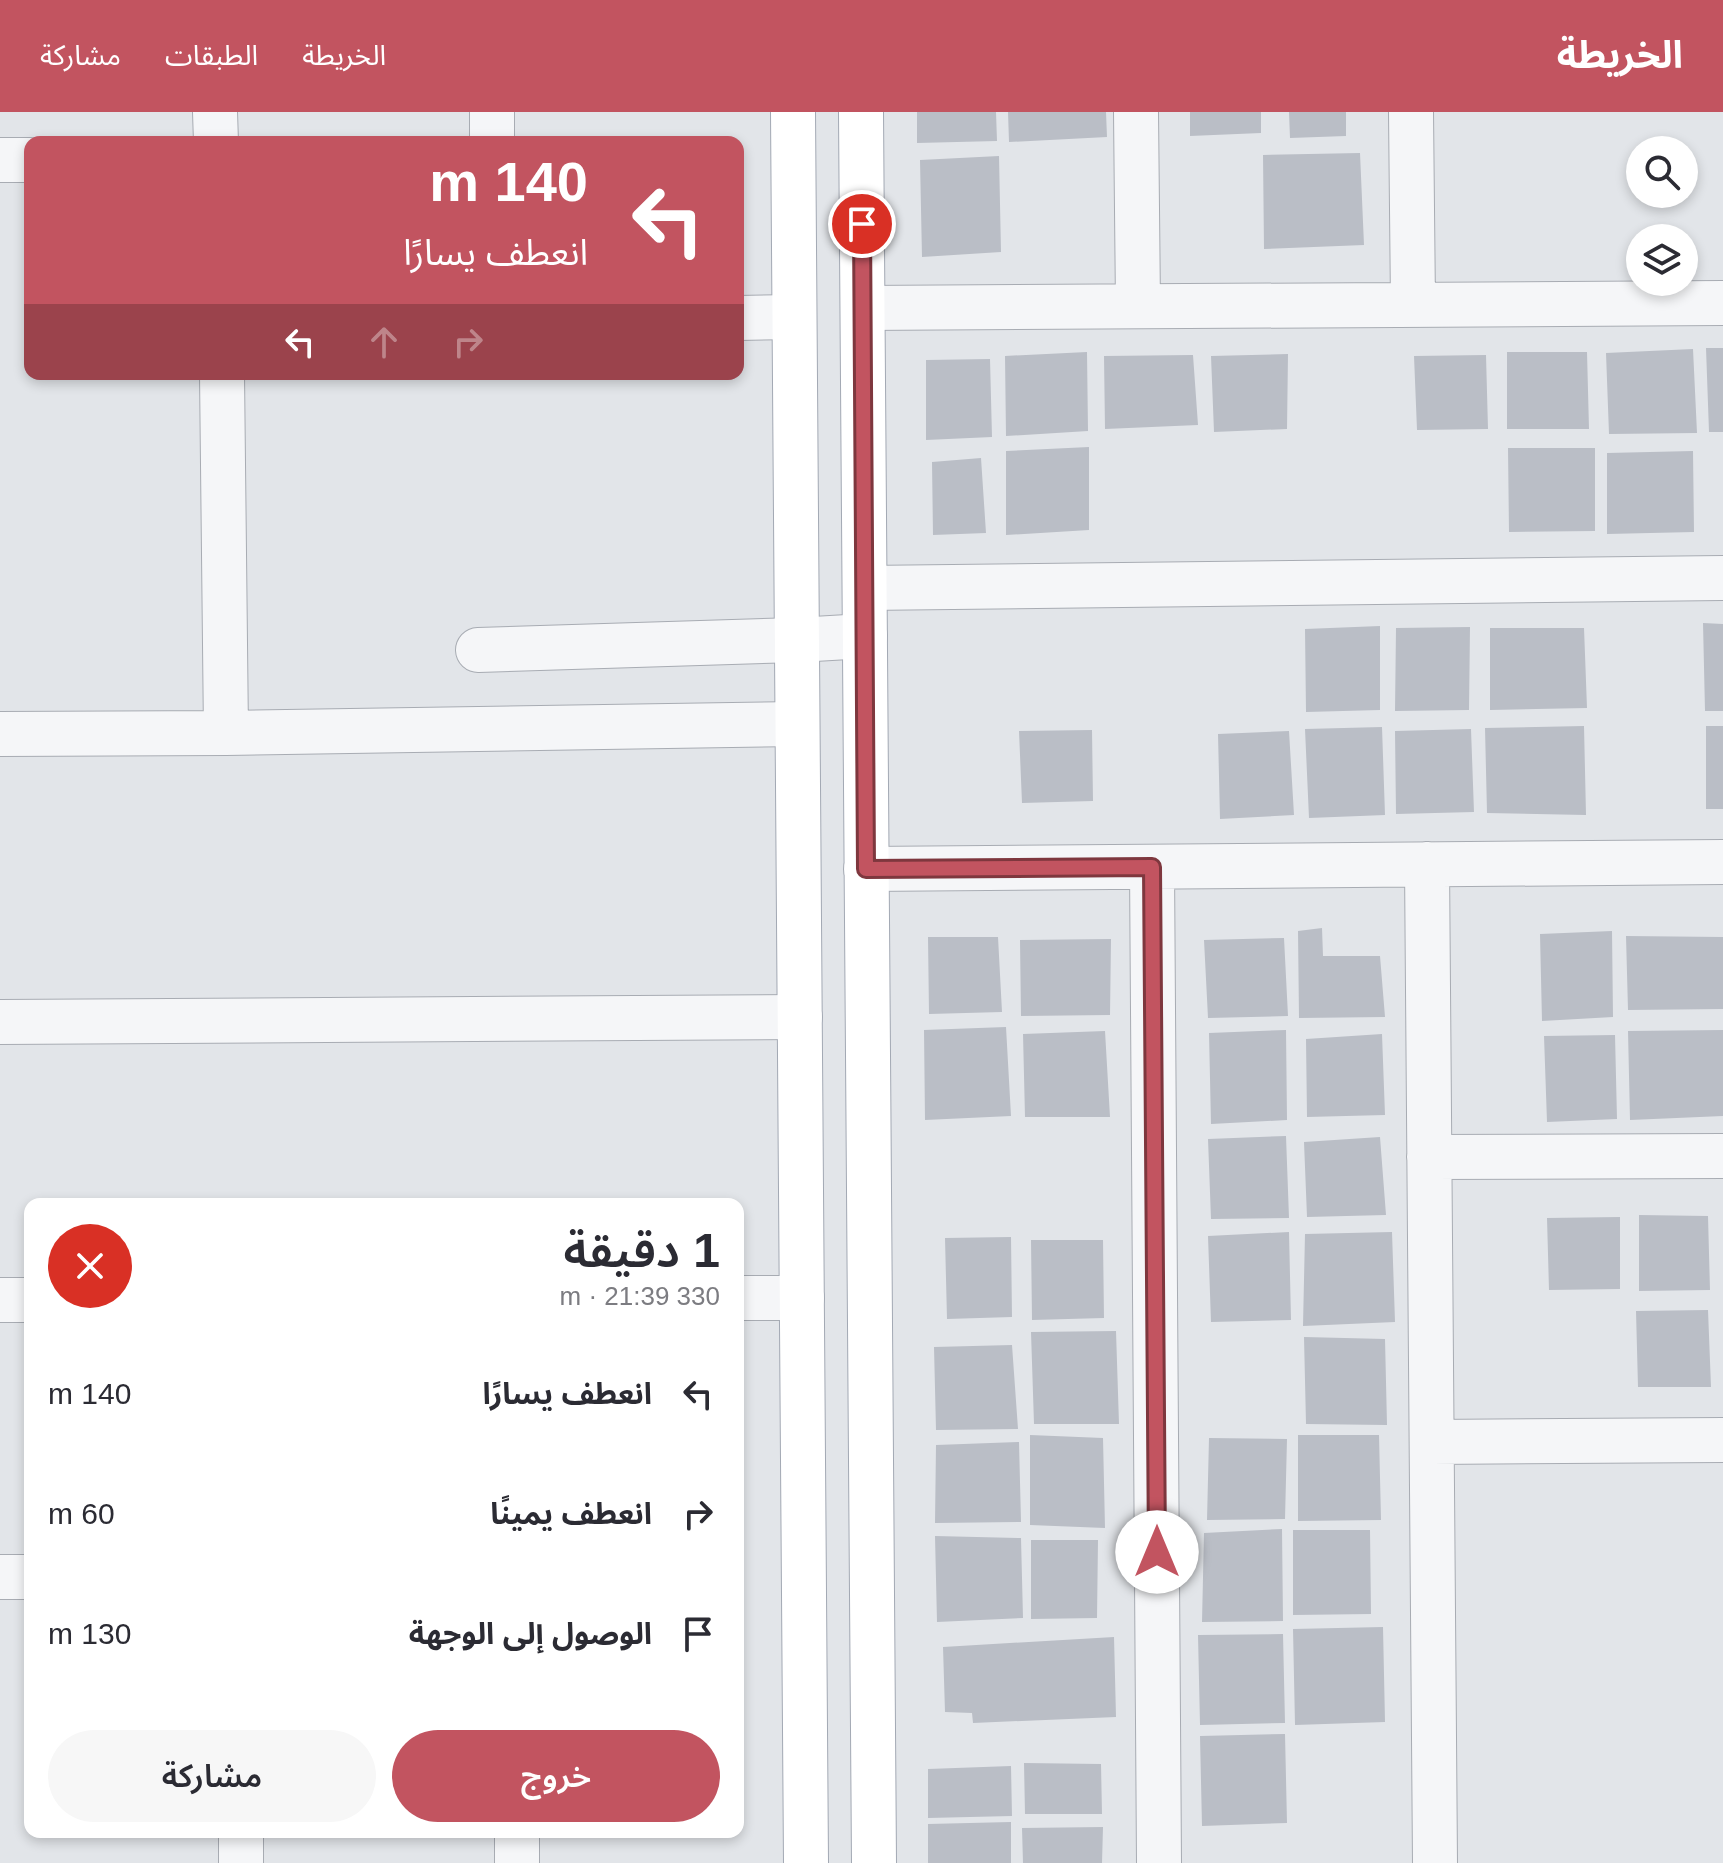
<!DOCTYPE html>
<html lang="ar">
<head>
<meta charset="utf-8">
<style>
	:root { --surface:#fff; --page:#f7f7f7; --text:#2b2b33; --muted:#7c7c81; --accent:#c25460 }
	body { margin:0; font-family:Helvetica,"Noto Sans Arabic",sans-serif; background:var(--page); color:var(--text); direction:rtl; height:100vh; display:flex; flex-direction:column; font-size:30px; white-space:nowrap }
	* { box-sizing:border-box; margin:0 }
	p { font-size:26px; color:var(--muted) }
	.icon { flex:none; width:44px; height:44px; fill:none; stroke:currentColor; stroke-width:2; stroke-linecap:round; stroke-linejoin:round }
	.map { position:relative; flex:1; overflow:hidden; direction:ltr }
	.panel { position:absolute; left:24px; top:1086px; width:720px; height:640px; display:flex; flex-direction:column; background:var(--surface); border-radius:16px; box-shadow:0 4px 12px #0003; direction:rtl }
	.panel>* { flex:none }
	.guide { position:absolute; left:24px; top:24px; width:720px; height:244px; border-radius:16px; box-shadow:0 4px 12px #0003; direction:rtl; background:#c25460; color:#fff; overflow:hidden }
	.fabs { position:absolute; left:1626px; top:24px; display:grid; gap:16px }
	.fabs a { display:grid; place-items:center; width:72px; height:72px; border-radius:50%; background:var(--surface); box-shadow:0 4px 12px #0003; font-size:40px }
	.pin { position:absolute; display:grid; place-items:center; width:68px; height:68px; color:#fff; margin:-34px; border:4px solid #fff; border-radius:50%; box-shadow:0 2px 8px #0007 }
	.me { position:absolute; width:88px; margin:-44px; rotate:0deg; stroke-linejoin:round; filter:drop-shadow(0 0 6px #0008) }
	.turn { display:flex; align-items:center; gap:28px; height:168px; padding:0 24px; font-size:36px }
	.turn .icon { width:104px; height:104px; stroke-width:2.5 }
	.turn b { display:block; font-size:56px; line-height:68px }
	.lanes { display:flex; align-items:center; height:76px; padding:0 24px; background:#0003; justify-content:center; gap:40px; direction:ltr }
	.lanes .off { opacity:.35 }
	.round { display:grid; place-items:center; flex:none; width:84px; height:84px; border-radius:42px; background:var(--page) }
	.overview { display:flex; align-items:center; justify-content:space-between; height:136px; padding:0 24px }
	h1 { font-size:48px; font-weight:600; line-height:60px }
	.primary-button { display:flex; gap:16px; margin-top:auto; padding:16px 24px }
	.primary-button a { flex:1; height:92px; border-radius:48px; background:var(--accent); color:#fff; font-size:32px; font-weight:600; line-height:92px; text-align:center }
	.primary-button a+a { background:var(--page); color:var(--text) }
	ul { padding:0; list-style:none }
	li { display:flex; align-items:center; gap:24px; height:120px; padding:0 24px }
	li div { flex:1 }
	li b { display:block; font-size:30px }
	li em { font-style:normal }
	header { display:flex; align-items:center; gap:48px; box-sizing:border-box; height:112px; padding:0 40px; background:var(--accent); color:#fff }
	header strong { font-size:38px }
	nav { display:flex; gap:44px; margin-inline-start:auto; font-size:28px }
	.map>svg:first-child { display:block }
</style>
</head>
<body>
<header>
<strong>الخريطة</strong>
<nav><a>الخريطة</a><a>الطبقات</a><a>مشاركة</a></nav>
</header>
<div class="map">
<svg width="1723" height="1751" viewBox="0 0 1723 1751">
	<rect width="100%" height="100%" fill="#e2e5e9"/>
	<path fill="#babec6" d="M917,0H996L997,29L917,31Z
		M1008,0H1106L1107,25L1009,30Z
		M1190,0H1261V21L1190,24Z
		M1289,0H1346V24L1290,26Z
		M1360,41L1364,133L1264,137L1263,43Z
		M999,44L1001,140L922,145L920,48Z
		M1706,236H1723V320H1709Z
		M1693,237L1697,321L1609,322L1606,241Z
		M1087,240L1088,319L1006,324L1005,244Z
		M1507,240H1587L1589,317H1507Z
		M1288,242L1287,317L1214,320L1211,244Z
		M1193,243L1198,313L1105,317L1104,244Z
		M1486,243L1488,317L1417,318L1414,244Z
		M990,247L992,325L926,328V248Z
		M1089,335V418L1006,423V339Z
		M1508,336H1595V419L1509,420Z
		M1693,339L1694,420L1607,422V341Z
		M981,346L986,421L933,423L932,350Z
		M1703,511L1723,512V599H1705Z
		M1380,514V598L1306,600L1305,517Z
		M1470,515L1469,598L1395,599L1396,516Z
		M1490,516H1584L1587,596L1490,598Z
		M1584,614L1586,703L1487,701L1485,616Z
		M1706,614H1723V697H1706Z
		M1382,615L1385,703L1309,706L1305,617Z
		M1471,617L1474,700L1396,702L1395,619Z
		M1092,618L1093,689L1022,691L1019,619Z
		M1289,619L1294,703L1220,707L1218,622Z
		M1322,816L1323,844H1380L1385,905L1299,906L1298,819Z
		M1612,819L1613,905L1542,909L1540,822Z
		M1626,824L1723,825V897L1628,898Z
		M928,825H998L1002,900L929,902Z
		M1284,826L1288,904L1208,906L1204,828Z
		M1111,827L1110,903L1021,904L1020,828Z
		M1006,915L1011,1004L925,1008L924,918Z
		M1286,918L1287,1008L1211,1012L1209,921Z
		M1723,918V1004L1630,1008L1628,919Z
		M1105,919L1110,1005H1025L1023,922Z
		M1382,922L1385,1003L1307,1005L1306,927Z
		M1615,923L1617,1007L1547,1010L1544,924Z
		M1286,1024L1289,1106L1211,1107L1208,1027Z
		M1380,1025L1386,1103L1307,1105L1304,1030Z
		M1639,1103L1708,1104L1710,1178L1639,1179Z
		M1620,1105V1177L1549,1178L1547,1106Z
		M1289,1120L1291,1208L1211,1210L1208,1124Z
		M1392,1120L1395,1210L1303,1214L1305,1122Z
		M1011,1125L1012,1205L947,1207L945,1126Z
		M1031,1128H1103L1104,1206L1032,1208Z
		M1708,1198L1711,1275H1638L1636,1199Z
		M1116,1219L1119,1312H1034L1031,1220Z
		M1304,1225L1385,1227L1387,1313L1306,1312Z
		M1012,1233L1018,1317L936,1318L934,1235Z
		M1030,1323L1103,1326L1105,1416L1030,1413Z
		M1298,1323H1379L1381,1408L1298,1409Z
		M1209,1326L1287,1327L1285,1407L1207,1408Z
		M1019,1330L1021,1410L935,1411L936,1333Z
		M1282,1417L1283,1509L1202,1510L1204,1421Z
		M1293,1418H1370L1371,1502L1293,1503Z
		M935,1424L1021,1426L1023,1506L937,1510Z
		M1031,1428H1098L1097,1506L1031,1507Z
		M1383,1515L1385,1610L1295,1613L1293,1517Z
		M1283,1522L1285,1611L1200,1613L1198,1523Z
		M1114,1525L1116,1605L973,1611L972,1601L945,1600L943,1535Z
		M1285,1622L1287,1711L1202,1714L1200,1624Z
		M1024,1651L1101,1652L1102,1702H1025Z
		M1011,1654L1012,1704L928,1706V1657Z
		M1011,1710V1751H928V1712Z
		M1103,1715L1102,1751H1023L1022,1716Z
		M293,1720H392L393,1725L293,1723Z"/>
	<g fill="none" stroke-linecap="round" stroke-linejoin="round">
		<defs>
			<path id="minor" d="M215,0L216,30
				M1136,0L1138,194
				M1411,0L1413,193
				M492,30V0
				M0,48H30
				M863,196L1723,191
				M738,206L794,205
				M222,262L226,621
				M865,476L1723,466
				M478,538L797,528L865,524
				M0,622L226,621L797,612
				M1427,752L1435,1751
				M1152,755L1159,1751
				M866,757L1723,750
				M0,910L800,905
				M1429,1045L1723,1044
				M738,1186H802
				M0,1188H30
				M1432,1330L1723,1328
				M0,1465H30
				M241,1720V1751
				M517,1720V1751"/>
			<path id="major" d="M793,0L806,1751
				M861,0L874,1751"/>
		</defs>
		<use href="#minor" stroke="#a8acb3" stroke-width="46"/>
		<use href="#major" stroke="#a3a9b4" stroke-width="46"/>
		<use href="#minor" stroke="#f5f6f8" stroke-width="44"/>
		<use href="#major" stroke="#fff" stroke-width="44"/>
	</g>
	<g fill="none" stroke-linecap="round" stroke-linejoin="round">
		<defs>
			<path id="route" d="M862,112L866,757L1152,755L1157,1440"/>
		</defs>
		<use href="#route" stroke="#7e373e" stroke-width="20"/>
		<use href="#route" stroke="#c25460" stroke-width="14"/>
	</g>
</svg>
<div class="fabs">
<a><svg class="icon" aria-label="search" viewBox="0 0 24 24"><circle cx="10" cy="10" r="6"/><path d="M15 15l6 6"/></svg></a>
<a><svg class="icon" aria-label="layers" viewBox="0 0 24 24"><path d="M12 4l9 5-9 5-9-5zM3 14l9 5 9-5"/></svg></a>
</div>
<div class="pin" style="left:862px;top:112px;background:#d93025"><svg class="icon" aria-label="arrive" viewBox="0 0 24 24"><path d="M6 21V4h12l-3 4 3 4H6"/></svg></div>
<svg class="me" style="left:1157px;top:1440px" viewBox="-20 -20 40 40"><circle r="19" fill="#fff"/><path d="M0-13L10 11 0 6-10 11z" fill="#c25460"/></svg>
<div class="guide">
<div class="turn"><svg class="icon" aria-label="left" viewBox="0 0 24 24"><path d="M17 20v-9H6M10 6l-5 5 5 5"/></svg><div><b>140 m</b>انعطف يسارًا</div></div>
<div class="lanes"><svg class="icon" aria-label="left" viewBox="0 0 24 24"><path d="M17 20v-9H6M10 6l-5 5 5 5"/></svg><svg class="icon off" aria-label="ahead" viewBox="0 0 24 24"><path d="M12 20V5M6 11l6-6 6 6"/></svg><svg class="icon off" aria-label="right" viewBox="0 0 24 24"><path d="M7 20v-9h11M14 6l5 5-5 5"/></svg></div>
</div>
<section class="panel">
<div class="overview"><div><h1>1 دقيقة</h1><p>330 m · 21:39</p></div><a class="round" style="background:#d93025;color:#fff"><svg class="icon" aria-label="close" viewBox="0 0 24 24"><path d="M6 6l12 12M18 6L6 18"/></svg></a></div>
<ul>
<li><svg class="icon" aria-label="left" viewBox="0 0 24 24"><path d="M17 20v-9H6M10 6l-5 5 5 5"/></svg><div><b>انعطف يسارًا</b></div><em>140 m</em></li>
<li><svg class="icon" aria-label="right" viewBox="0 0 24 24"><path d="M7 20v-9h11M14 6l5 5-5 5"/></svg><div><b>انعطف يمينًا</b></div><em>60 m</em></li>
<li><svg class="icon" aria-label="arrive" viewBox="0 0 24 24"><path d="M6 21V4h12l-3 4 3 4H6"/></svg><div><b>الوصول إلى الوجهة</b></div><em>130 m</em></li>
</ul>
<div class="primary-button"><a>خروج</a><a>مشاركة</a></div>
</section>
</div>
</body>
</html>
